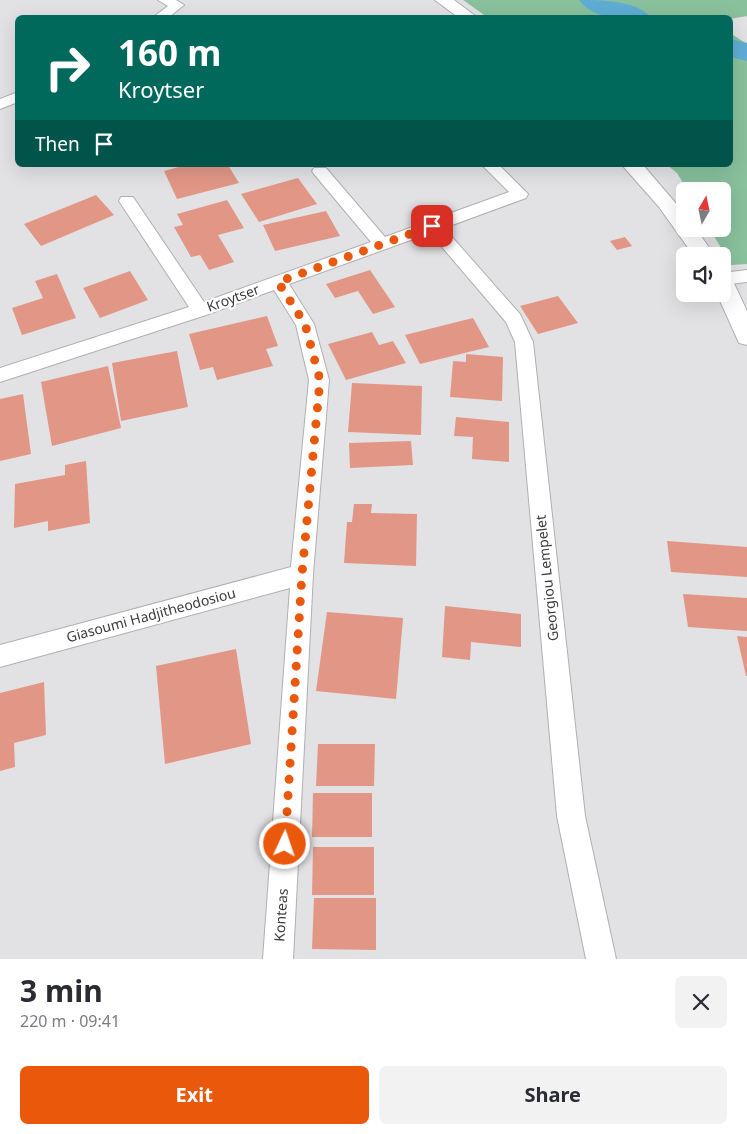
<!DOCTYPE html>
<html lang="en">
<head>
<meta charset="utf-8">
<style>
	:root { --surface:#fff; --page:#f2f2f3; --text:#2b2b33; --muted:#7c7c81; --accent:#ea580c }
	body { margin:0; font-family:"Noto Sans",sans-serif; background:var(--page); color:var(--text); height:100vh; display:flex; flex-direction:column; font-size:19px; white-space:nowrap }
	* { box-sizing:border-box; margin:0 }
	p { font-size:16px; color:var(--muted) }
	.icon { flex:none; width:28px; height:28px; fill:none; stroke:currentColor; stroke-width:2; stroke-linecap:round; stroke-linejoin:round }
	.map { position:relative; height:959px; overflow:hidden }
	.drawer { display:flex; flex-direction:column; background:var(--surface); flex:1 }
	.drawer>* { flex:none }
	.banner { position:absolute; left:15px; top:15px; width:718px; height:152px; border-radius:8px; box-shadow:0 5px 20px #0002; background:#00695c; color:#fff; overflow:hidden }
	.needle { width:32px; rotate:9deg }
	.controls { position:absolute; left:676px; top:182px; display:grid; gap:10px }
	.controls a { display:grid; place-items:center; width:55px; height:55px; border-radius:8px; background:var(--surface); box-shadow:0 5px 20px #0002; font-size:25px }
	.pin { position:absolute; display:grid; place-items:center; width:42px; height:42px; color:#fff; margin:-21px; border-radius:10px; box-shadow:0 2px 8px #0006 }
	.me { position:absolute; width:55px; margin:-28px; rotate:3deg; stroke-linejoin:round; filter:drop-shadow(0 0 4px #0008) }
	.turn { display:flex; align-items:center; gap:18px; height:105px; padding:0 20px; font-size:22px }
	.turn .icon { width:65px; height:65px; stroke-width:2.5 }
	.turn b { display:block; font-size:35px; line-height:42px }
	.then { display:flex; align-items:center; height:48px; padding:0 20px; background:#0003; gap:10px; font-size:19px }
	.round { display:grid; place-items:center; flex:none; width:52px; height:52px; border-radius:8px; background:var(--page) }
	.summary { display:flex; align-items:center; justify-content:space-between; height:85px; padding:0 20px }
	h1 { font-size:30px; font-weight:700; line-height:38px }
	.cta { display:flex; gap:10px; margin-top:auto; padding:10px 20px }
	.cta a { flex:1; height:58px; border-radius:8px; background:var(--accent); color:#fff; font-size:20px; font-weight:700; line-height:58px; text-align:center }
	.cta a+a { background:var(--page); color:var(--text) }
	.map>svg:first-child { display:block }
</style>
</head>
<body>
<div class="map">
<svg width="747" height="959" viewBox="0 0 747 959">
	<rect width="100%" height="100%" fill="#e2e1e4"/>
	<path fill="#89c19d" d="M463,0H747V16L730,19L487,17Z
		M730,33L747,44V264L731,265L710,229H722V191H688L677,173L667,165H730Z"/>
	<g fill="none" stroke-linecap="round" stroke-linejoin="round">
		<path fill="#60add3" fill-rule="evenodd" d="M579,0C601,0 637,0 651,18C628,18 594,21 579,0Z
			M730,39L747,43V61L730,57Z"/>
	</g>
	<path fill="#e29786" d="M186,165H228L239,183L177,199L164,171Z
		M298,178L317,204L259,222L241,194Z
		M96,195L114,215L41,246L24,224Z
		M227,200L244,228L218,235L234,262L209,270L200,255L191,257L174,227L183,225L177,214Z
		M326,211L340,236L275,251L263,225Z
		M625,237L632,246L617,250L610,241Z
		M370,270L395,307L373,314L358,291L335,298L326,284Z
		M130,271L148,300L100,318L83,288Z
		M57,274L76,318L22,335L12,308L43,298L35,281Z
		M558,296L578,323L538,334L520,306Z
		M267,316L278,346L266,349L273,366L217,380L213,367L200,370L189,334Z
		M473,318L489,347L420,364L405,335Z
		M372,332L379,345L393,341L406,363L346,380L328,344Z
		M177,351L188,407L121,421L112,363Z
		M466,354L503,357L502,401L450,397L453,361L466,362Z
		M108,366L121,428L52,446L41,382Z
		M352,383L422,386L421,435L348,432Z
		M23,394L31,454L0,461V399Z
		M456,417L509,422V462L472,459L473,437L454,436Z
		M411,441L413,465L350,468L349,443Z
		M86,461L90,523L48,531V521L14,528L15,484L65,475V465Z
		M354,504H372L371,513L417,514L416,566L344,563L347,522H352Z
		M667,541L747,547V577L671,572Z
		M683,594L747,598V631L688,627Z
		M445,606L521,614V647L471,642L470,660L442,657Z
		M327,612L403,618L396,699L316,691Z
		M737,636L747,637V676H746Z
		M236,649L251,744L165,764L156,666Z
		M44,682L46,735L14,743L15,767L0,771V693Z
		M318,744H375L374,786H316Z
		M313,793H372V837H312Z
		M313,847H374V895H312Z
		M314,898H376V950L312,949Z"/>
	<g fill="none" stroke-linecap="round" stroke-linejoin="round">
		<defs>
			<path id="minor" d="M158,0H176L184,5L168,18H152L168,6Z
				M18,92V102L0,109V99Z
				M482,165H499L528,194L526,198L444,228L520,314L533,342L585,816L616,959H586L557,816L515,342L506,322L430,233L289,284L314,324L329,380L313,574L293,959H263L290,588L0,667V645L291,567L309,380L296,325L274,290L206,315L0,382V368L189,307L119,201L121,197H133L204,302L371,242L314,174L312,171L314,168H326L385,237L509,192Z
				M747,270V282L722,285V273Z"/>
			<path id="tertiary" d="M435,0H454L478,18H459Z
				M622,165H643L685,214V229H696L715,256H694L659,207Z
				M722,273L730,275L747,311V345L739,343L717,294H722Z"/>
		</defs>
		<use href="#minor" stroke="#b0afb2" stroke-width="2"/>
		<use href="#tertiary" stroke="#b0afb2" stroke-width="2"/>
		<use href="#minor" fill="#fff" fill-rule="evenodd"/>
		<use href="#tertiary" fill="#fff" fill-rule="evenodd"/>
	</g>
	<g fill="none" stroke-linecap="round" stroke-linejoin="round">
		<path stroke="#ea580c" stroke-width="9" stroke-dasharray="0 16.2" d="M285,844L302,574L320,380L305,324L278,282L432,226"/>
	</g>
	<g text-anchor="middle" stroke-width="4.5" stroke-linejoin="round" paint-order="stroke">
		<g font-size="14" fill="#3c3c3d" stroke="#fff">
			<text transform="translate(233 298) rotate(-20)" y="5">Kroytser</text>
			<text transform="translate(547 578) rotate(-96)" y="5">Georgiou Lempelet</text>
			<text transform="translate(151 615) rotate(-15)" y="5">Giasoumi Hadjitheodosiou</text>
			<text transform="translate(281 915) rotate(-86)" y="5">Konteas</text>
		</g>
	</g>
</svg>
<div class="controls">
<a><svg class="needle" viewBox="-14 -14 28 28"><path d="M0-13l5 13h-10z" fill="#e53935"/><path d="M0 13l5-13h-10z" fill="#7c7c81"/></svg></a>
<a><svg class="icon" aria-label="sound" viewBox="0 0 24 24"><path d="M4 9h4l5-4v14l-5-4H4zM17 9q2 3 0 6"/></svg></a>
</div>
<div class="pin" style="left:432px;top:226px;background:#d93025"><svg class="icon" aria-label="arrive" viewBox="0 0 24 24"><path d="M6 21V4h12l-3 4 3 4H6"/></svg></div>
<svg class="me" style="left:285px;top:844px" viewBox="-20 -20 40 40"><circle r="17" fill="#ea580c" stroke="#fff" stroke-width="3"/><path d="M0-11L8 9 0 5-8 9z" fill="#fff"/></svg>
<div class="banner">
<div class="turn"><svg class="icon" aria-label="right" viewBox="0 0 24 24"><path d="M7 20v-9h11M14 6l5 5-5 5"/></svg><div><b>160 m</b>Kroytser</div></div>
<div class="then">Then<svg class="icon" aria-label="arrive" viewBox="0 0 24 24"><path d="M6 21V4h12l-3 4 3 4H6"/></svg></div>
</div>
</div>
<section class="drawer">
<div class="summary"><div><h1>3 min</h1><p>220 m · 09:41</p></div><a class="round"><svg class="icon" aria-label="close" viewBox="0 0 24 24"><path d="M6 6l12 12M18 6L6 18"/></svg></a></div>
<div class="cta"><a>Exit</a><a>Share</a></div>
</section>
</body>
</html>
